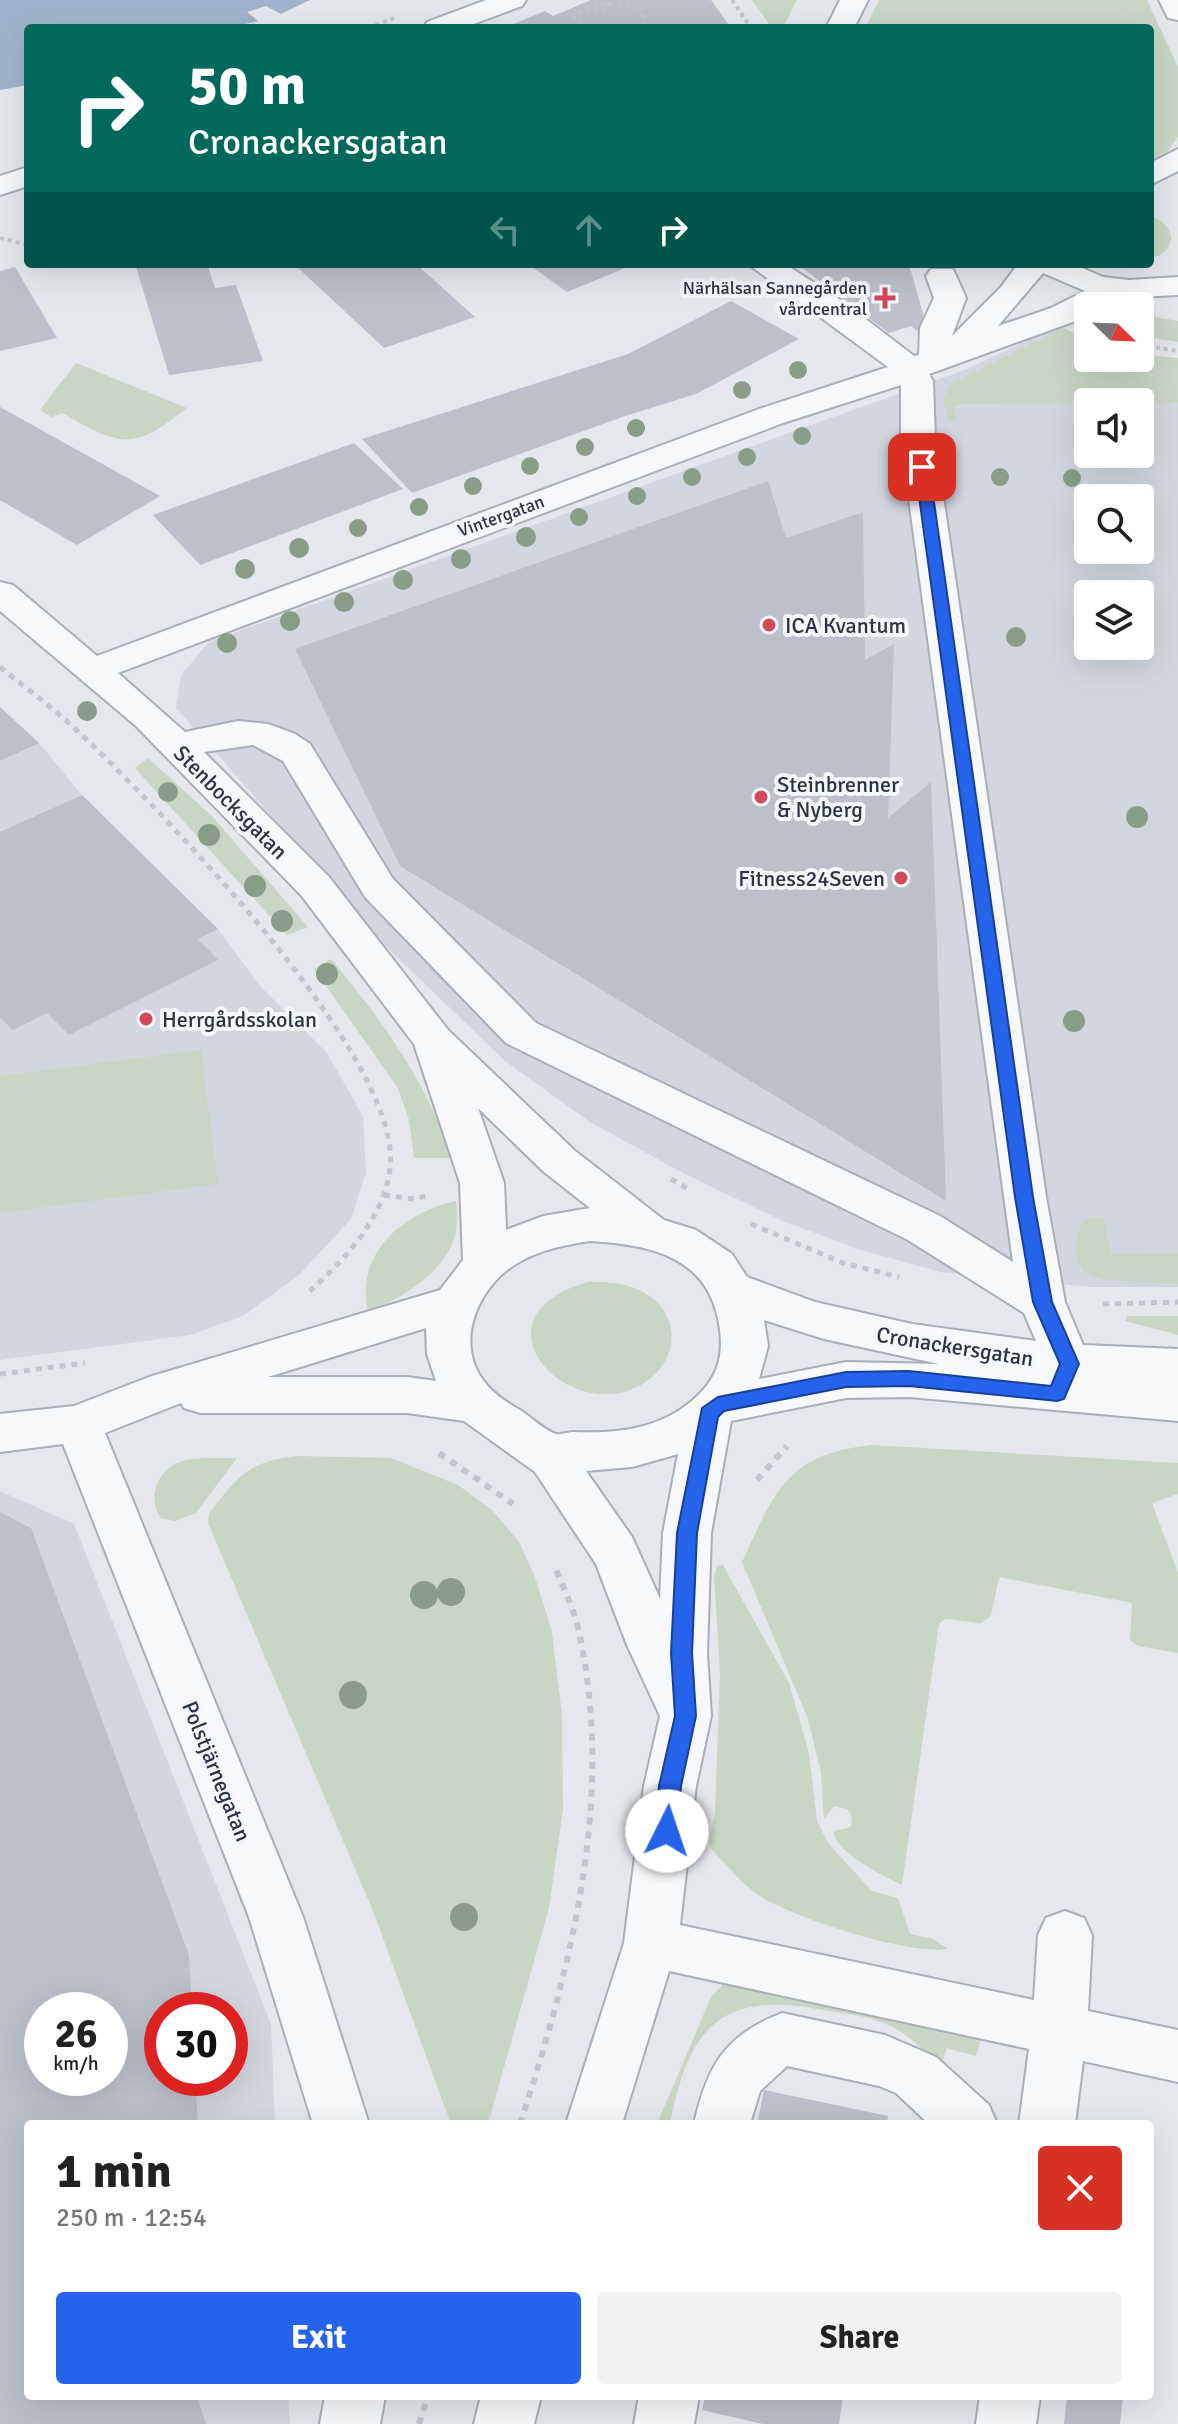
<!DOCTYPE html>
<html lang="en">
<head>
<meta charset="utf-8">
<style>
	:root { --surface:#fff; --page:#f2f2f2; --text:#222; --muted:#767676; --accent:#2563eb }
	body { margin:0; font-family:Signika,sans-serif; background:var(--page); color:var(--text); height:100vh; display:flex; flex-direction:column; font-size:30px; white-space:nowrap }
	* { box-sizing:border-box; margin:0 }
	p { font-size:26px; color:var(--muted) }
	.icon { flex:none; width:44px; height:44px; fill:none; stroke:currentColor; stroke-width:2; stroke-linecap:round; stroke-linejoin:round }
	.map { position:relative; flex:1; overflow:hidden }
	.side { position:absolute; left:24px; top:2120px; width:1130px; height:280px; display:flex; flex-direction:column; background:var(--surface); border-radius:8px; box-shadow:0 8px 32px #0002 }
	.side>* { flex:none }
	.top-card { position:absolute; left:24px; top:24px; width:1130px; height:244px; border-radius:8px; box-shadow:0 8px 32px #0002; background:#00695c; color:#fff; overflow:hidden }
	.needle { width:52px; rotate:113deg }
	.controls { position:absolute; left:1074px; top:292px; display:grid; gap:16px }
	.controls a { display:grid; place-items:center; width:80px; height:80px; border-radius:8px; background:var(--surface); box-shadow:0 8px 32px #0002; font-size:40px }
	.speed { position:absolute; left:24px; top:1992px; display:flex; gap:16px; font-size:40px; font-weight:700; text-align:center }
	.speed>* { display:grid; place-content:center; width:104px; height:104px; border-radius:50%; background:var(--surface); box-shadow:0 8px 32px #0002; line-height:1 }
	.speed small { font-size:20px; font-weight:400 }
	.speed .limit { border:12px solid #d22; background:#fff; color:#111 }
	.pin { position:absolute; display:grid; place-items:center; width:68px; height:68px; color:#fff; margin:-34px; border-radius:16px; box-shadow:0 4px 12px #0006 }
	.me { position:absolute; width:88px; margin:-44px; rotate:4deg; stroke-linejoin:round; filter:drop-shadow(0 0 6px #0008) }
	.turn { display:flex; align-items:center; gap:28px; height:168px; padding:0 32px; font-size:36px }
	.turn .icon { width:104px; height:104px; stroke-width:2.5 }
	.turn b { display:block; font-size:56px; line-height:68px }
	.lanes { display:flex; align-items:center; height:76px; padding:0 32px; background:#0003; justify-content:center; gap:40px; direction:ltr }
	.lanes .off { opacity:.35 }
	.round { display:grid; place-items:center; flex:none; width:84px; height:84px; border-radius:8px; background:var(--page) }
	.head { display:flex; align-items:center; justify-content:space-between; height:136px; padding:0 32px }
	h1 { font-size:48px; font-weight:800; line-height:60px }
	.primary-button { display:flex; gap:16px; margin-top:auto; padding:16px 32px }
	.primary-button a { flex:1; height:92px; border-radius:8px; background:var(--accent); color:#fff; font-size:32px; font-weight:800; line-height:92px; text-align:center }
	.primary-button a+a { background:var(--page); color:var(--text) }
	.map>svg:first-child { display:block }
</style>
</head>
<body>
<div class="map">
<svg width="1178" height="2424" viewBox="0 0 1178 2424">
	<rect width="100%" height="100%" fill="#e4e7ec"/>
	<path fill="#d2d6de" fill-rule="evenodd" d="M1055,328L1088,342V358L1178,362V1287H1091L941,1272L861,1250L783,1221L685,1174L590,1122L504,1060L392,952L176,708L181,675L209,642L964,370ZM1088,402H1140V454H1088ZM1088,498H1140V550H1088ZM1088,594H1140V646H1088Z
		M0,707L39,743L82,795L218,929L259,985L327,1053L363,1116L366,1173L351,1219L300,1274L243,1316L190,1335L0,1360Z
		M0,1491L74,1524L271,2024L275,2124H28V2396H288L290,2424H0ZM42,2010H110V2078H42ZM162,2010H230V2078H162Z"/>
	<path fill="#c9d6c5" d="M752,0H797L783,28H772Z
		M879,0H1147L1178,67V136L1168,151L1150,160V28H865Z
		M1150,215C1178,227 1178,251 1150,259Z
		M1140,314L1178,321V342L1140,336Z
		M1063,328L1088,339V358H1140V354L1178,358V403L961,404L953,407L956,421H950L943,399L951,384Z
		M76,363L187,408C132,452 121,446 62,413L52,417L40,410Z
		M148,758L212,816L308,927L287,935L135,768Z
		M331,959C382,1020 427,1082 452,1158H414L409,1120L398,1088L314,969Z
		M201,1050L218,1184L0,1213V1076Z
		M456,1201C466,1262 415,1290 368,1313C354,1253 403,1213 456,1201Z
		M1103,1217L1111,1254L1178,1253V1284L1104,1280L1084,1272C1074,1257 1072,1232 1087,1219Z
		M588,1282C603,1282 617,1282 631,1287C674,1300 686,1347 652,1377C579,1439 459,1318 588,1282Z
		M1127,1316H1178V1335L1125,1321Z
		M872,1445L1178,1463V1494L1152,1503L1178,1573V1653L1138,1646L1130,1640L1132,1603L999,1577L991,1616L981,1623L945,1619L939,1624L902,1885C885,1877 832,1851 834,1831L851,1827L852,1817L847,1809L834,1806L824,1819L821,1773L808,1719L742,1562C775,1491 787,1454 872,1445Z
		M298,1456L391,1458L458,1485L492,1510L519,1542L535,1577L552,1632L562,1716L563,1809L549,1908L488,2124H451L373,1911L208,1523L209,1513C239,1476 248,1461 298,1456Z
		M209,1458H237L196,1513L175,1521L161,1518C146,1498 158,1468 183,1461C191,1458 201,1459 209,1458Z
		M723,1565L789,1683L809,1753L817,1821L828,1843L872,1891L898,1898L910,1934L933,1939L948,1949C908,1955 798,1919 763,1898C744,1887 728,1866 713,1851L709,1844L715,1812L720,1673L714,1576L717,1566Z
		M728,1979L983,2033L976,2056L947,2048L941,2066C925,2052 908,2033 888,2025C867,2015 840,2013 817,2009C717,1991 688,2032 670,2124H657L711,1997Z"/>
	<path fill="#9fb4cc" d="M0,0H310L281,14L266,6L247,12L258,21C235,28 224,23 204,28H28V85L0,90Z"/>
	<path fill="#bbc0ca" fill-rule="evenodd" d="M591,0H711L731,28H504L545,11L553,16Z
		M155,264H207L215,288L236,285L263,361L169,375L136,267Z
		M294,264H416L475,317L384,348Z
		M528,264H635L567,292Z
		M797,264H909L927,328L917,331L911,326L889,333Z
		M15,267L57,338L0,351V271Z
		M731,301L799,339L696,394L625,416L412,493L362,439L628,354Z
		M0,407L160,496L77,545L0,500Z
		M354,443L403,489L200,565L153,515Z
		M768,481L786,538L863,512L865,660L894,644L888,818L931,782L946,1201L400,866L295,649Z
		M0,707L39,743L0,761Z
		M82,795L218,929L198,939L218,960L69,1035L47,1013L13,1030L0,1017V832Z
		M0,1512L31,1528L189,1955L192,2010H162V2078H195L198,2124H28V2396H197L206,2424H0ZM42,2010H110V2078H42Z
		M764,2090L888,2116L887,2124H757Z
		M705,2396H843L839,2424H763L702,2410Z
		M1067,2396H1123L1120,2424H1064Z"/>
	<g fill="none" stroke-linecap="round" stroke-linejoin="round">
		<defs>
			<path id="minor" d="M486,0H526L522,6L463,28H423L427,22Z
				M840,0H868L854,28H826Z
				M1159,0H1178V20L1168,18Z
				M1178,149V171L1150,185V163Z
				M28,167V186L0,195V176Z
				M748,264H785L845,303L914,356L919,355L920,328L934,298L926,276L931,269H953L966,298L952,336L1001,287L1018,264H1073L1103,277L1129,280L1178,277V295L1120,298L1105,306H1088V314L1073,322L929,374L933,381L935,441L1046,1197L1065,1302L1083,1345L1178,1349V1421L909,1397L846,1398L731,1421L711,1533L707,1653L711,1716L696,1786L680,1925L1034,2000L1038,1935L1046,1918L1065,1911L1084,1918L1092,1935L1088,2011L1178,2030V2082L1083,2061L1075,2124H1019L1029,2049L669,1971L622,2124H566L624,1943L644,1786L660,1716L627,1645L596,1564L535,1472L464,1421L407,1413H200L184,1408L181,1403L105,1433L303,1917L369,2124H313L249,1917L63,1444L0,1452V1414L74,1406L149,1377L440,1290L463,1260L460,1183L414,1044L301,895L136,726L0,611V582L13,585L97,656L759,409L888,367ZM1043,273L1085,291L1051,308L998,326ZM901,385V441L1013,1262L940,1216L536,1023L393,879L310,744L295,734L268,724L238,721L185,732L118,673L783,423ZM253,745L283,761L365,897L506,1043L908,1240L1024,1313L1036,1341L912,1324L815,1302L747,1277L732,1254L696,1230L664,1220L574,1150L448,1030L329,877L204,752ZM478,1108L544,1172L590,1208L543,1216L506,1230L504,1183ZM590,1241C653,1245 711,1257 720,1330C723,1354 719,1373 702,1391C668,1428 621,1434 574,1432C569,1432 560,1435 556,1434C545,1431 530,1416 520,1410C506,1402 492,1393 483,1380C453,1339 481,1282 521,1261C543,1249 565,1245 590,1241ZM764,1320L824,1339L939,1364L846,1362L759,1379L768,1346ZM426,1328L427,1354L436,1381L407,1377H268ZM678,1454L663,1533L660,1599L632,1537L586,1471L632,1467Z
				M782,2013L885,2035L936,2057L989,2105L997,2124H929L896,2093L879,2086L787,2066L760,2091L750,2124H694C707,2066 725,2035 782,2013Z
				M325,2396H385L380,2424H320Z
				M481,2396H541L534,2424H474Z
				M639,2396H699L694,2424H634Z
				M980,2396H1040L1036,2424H976Z"/>
		</defs>
		<use href="#minor" stroke="#a9aeb7" stroke-width="4"/>
		<path stroke="#c2c5cb" stroke-width="4" stroke-dasharray="4 4" stroke-linecap="butt" d="M732,0L751,28
			M587,9L605,10L609,7L607,1
			M571,16L604,4L640,5L646,28
			M572,17L592,28
			M368,28L394,18
			M0,238L28,245
			M1140,345L1178,351"/>
		<path stroke="#c2c5cb" stroke-width="5" stroke-dasharray="6 6" stroke-linecap="butt" d="M0,667C23,686 48,704 70,724C157,805 378,1034 390,1149C396,1206 347,1258 309,1292
			M671,1179L690,1190
			M384,1195L414,1199L430,1195
			M751,1224L843,1263L899,1277
			M1103,1304L1178,1302
			M0,1374L85,1363"/>
		<path stroke="#c2c5cb" stroke-width="6" stroke-dasharray="7 7" stroke-linecap="butt" d="M439,1453L513,1504
			M757,1480L787,1446
			M520,2124C572,1965 617,1791 577,1624C572,1604 562,1586 555,1567
			M419,2424L428,2396"/>
		<use href="#minor" fill="#f7f8fa" fill-rule="evenodd"/>
	</g>
	<g fill="#899d89">
		<circle cx="798" cy="370" r="9"/>
		<circle cx="742" cy="390" r="9"/>
		<circle cx="636" cy="428" r="9"/>
		<circle cx="802" cy="436" r="9"/>
		<circle cx="585" cy="447" r="9"/>
		<circle cx="747" cy="457" r="9"/>
		<circle cx="530" cy="466" r="9"/>
		<circle cx="692" cy="477" r="9"/>
		<circle cx="1000" cy="477" r="9"/>
		<circle cx="1072" cy="478" r="9"/>
		<circle cx="473" cy="486" r="9"/>
		<circle cx="637" cy="496" r="9"/>
		<circle cx="419" cy="507" r="9"/>
		<circle cx="579" cy="517" r="9"/>
		<circle cx="358" cy="528" r="9"/>
		<circle cx="526" cy="537" r="10"/>
		<circle cx="299" cy="548" r="10"/>
		<circle cx="461" cy="559" r="10"/>
		<circle cx="245" cy="569" r="10"/>
		<circle cx="403" cy="580" r="10"/>
		<circle cx="344" cy="602" r="10"/>
		<circle cx="290" cy="621" r="10"/>
		<circle cx="1016" cy="637" r="10"/>
		<circle cx="227" cy="643" r="10"/>
		<circle cx="87" cy="711" r="10"/>
		<circle cx="168" cy="792" r="10"/>
		<circle cx="1137" cy="817" r="11"/>
		<circle cx="209" cy="835" r="11"/>
		<circle cx="255" cy="886" r="11"/>
		<circle cx="282" cy="921" r="11"/>
		<circle cx="327" cy="974" r="11"/>
		<circle cx="1074" cy="1021" r="11"/>
		<circle cx="451" cy="1592" r="14"/>
		<circle cx="424" cy="1595" r="14"/>
		<circle cx="353" cy="1695" r="14"/>
		<circle cx="464" cy="1917" r="14"/>
	</g>
	<path fill="#2563eb" stroke="#184099" stroke-width="2" d="M922,463L929,467L1033,1197L1052,1302L1079,1364L1064,1399L1057,1401L909,1386L846,1387L724,1411L718,1417L697,1533L692,1653L696,1716L681,1786L677,1831L674,1838L667,1841L659,1838L656,1831L659,1786L675,1716L671,1653L677,1533L702,1408L718,1397L846,1372L909,1371L1051,1386L1060,1364L1033,1302L1015,1197L915,467Z"/>
	<g fill="#d1495b" stroke="#f4f6f9" stroke-width="3">
		<path d="M881 286h8v8h8v8h-8v8h-8v-8h-8v-8h8z"/>
		<circle cx="769" cy="625" r="8"/>
		<circle cx="761" cy="797" r="8"/>
		<circle cx="901" cy="878" r="8"/>
		<circle cx="146" cy="1019" r="8"/>
	</g>
	<g text-anchor="middle" stroke-width="8" stroke-linejoin="round" paint-order="stroke">
		<g font-size="18" fill="#2b3445" stroke="#f4f6f9" text-anchor="end">
			<text x="867" y="294">Närhälsan Sannegården<tspan x="867" dy="21">vårdcentral</tspan></text>
		</g>
		<g font-size="18" fill="#2b3445" stroke="#f4f6f9">
			<text transform="translate(501 516) rotate(-20)" y="6">Vintergatan</text>
		</g>
		<g font-size="22" fill="#2b3445" stroke="#f4f6f9" text-anchor="start">
			<text x="785" y="633">ICA Kvantum</text>
			<text x="777" y="792">Steinbrenner<tspan x="777" dy="25">&amp; Nyberg</tspan></text>
			<text x="885" y="886" text-anchor="end">Fitness24Seven</text>
			<text x="162" y="1027">Herrgårdsskolan</text>
		</g>
		<g font-size="22" fill="#2b3445" stroke="#f4f6f9">
			<text transform="translate(231 802) rotate(45)" y="8">Stenbocksgatan</text>
			<text transform="translate(955 1346) rotate(9)" y="8">Cronackersgatan</text>
			<text transform="translate(217 1771) rotate(68)" y="8">Polstjärnegatan</text>
		</g>
	</g>
</svg>
<div class="controls">
<a><svg class="needle" viewBox="-14 -14 28 28"><path d="M0-13l5 13h-10z" fill="#e53935"/><path d="M0 13l5-13h-10z" fill="#767676"/></svg></a>
<a><svg class="icon" aria-label="sound" viewBox="0 0 24 24"><path d="M4 9h4l5-4v14l-5-4H4zM17 9q2 3 0 6"/></svg></a>
<a><svg class="icon" aria-label="search" viewBox="0 0 24 24"><circle cx="10" cy="10" r="6"/><path d="M15 15l6 6"/></svg></a>
<a><svg class="icon" aria-label="layers" viewBox="0 0 24 24"><path d="M12 4l9 5-9 5-9-5zM3 14l9 5 9-5"/></svg></a>
</div>
<div class="speed"><div>26<small>km/h</small></div><div class="limit">30</div></div>
<div class="pin" style="left:922px;top:467px;background:#d93025"><svg class="icon" aria-label="arrive" viewBox="0 0 24 24"><path d="M6 21V4h12l-3 4 3 4H6"/></svg></div>
<svg class="me" style="left:667px;top:1831px" viewBox="-20 -20 40 40"><circle r="19" fill="#fff"/><path d="M0-13L10 11 0 6-10 11z" fill="#2563eb"/></svg>
<div class="top-card">
<div class="turn"><svg class="icon" aria-label="right" viewBox="0 0 24 24"><path d="M7 20v-9h11M14 6l5 5-5 5"/></svg><div><b>50 m</b>Cronackersgatan</div></div>
<div class="lanes"><svg class="icon off" aria-label="left" viewBox="0 0 24 24"><path d="M17 20v-9H6M10 6l-5 5 5 5"/></svg><svg class="icon off" aria-label="ahead" viewBox="0 0 24 24"><path d="M12 20V5M6 11l6-6 6 6"/></svg><svg class="icon" aria-label="right" viewBox="0 0 24 24"><path d="M7 20v-9h11M14 6l5 5-5 5"/></svg></div>
</div>
<section class="side">
<div class="head"><div><h1>1 min</h1><p>250 m · 12:54</p></div><a class="round" style="background:#d93025;color:#fff"><svg class="icon" aria-label="close" viewBox="0 0 24 24"><path d="M6 6l12 12M18 6L6 18"/></svg></a></div>
<div class="primary-button"><a>Exit</a><a>Share</a></div>
</section>
</div>
</body>
</html>
